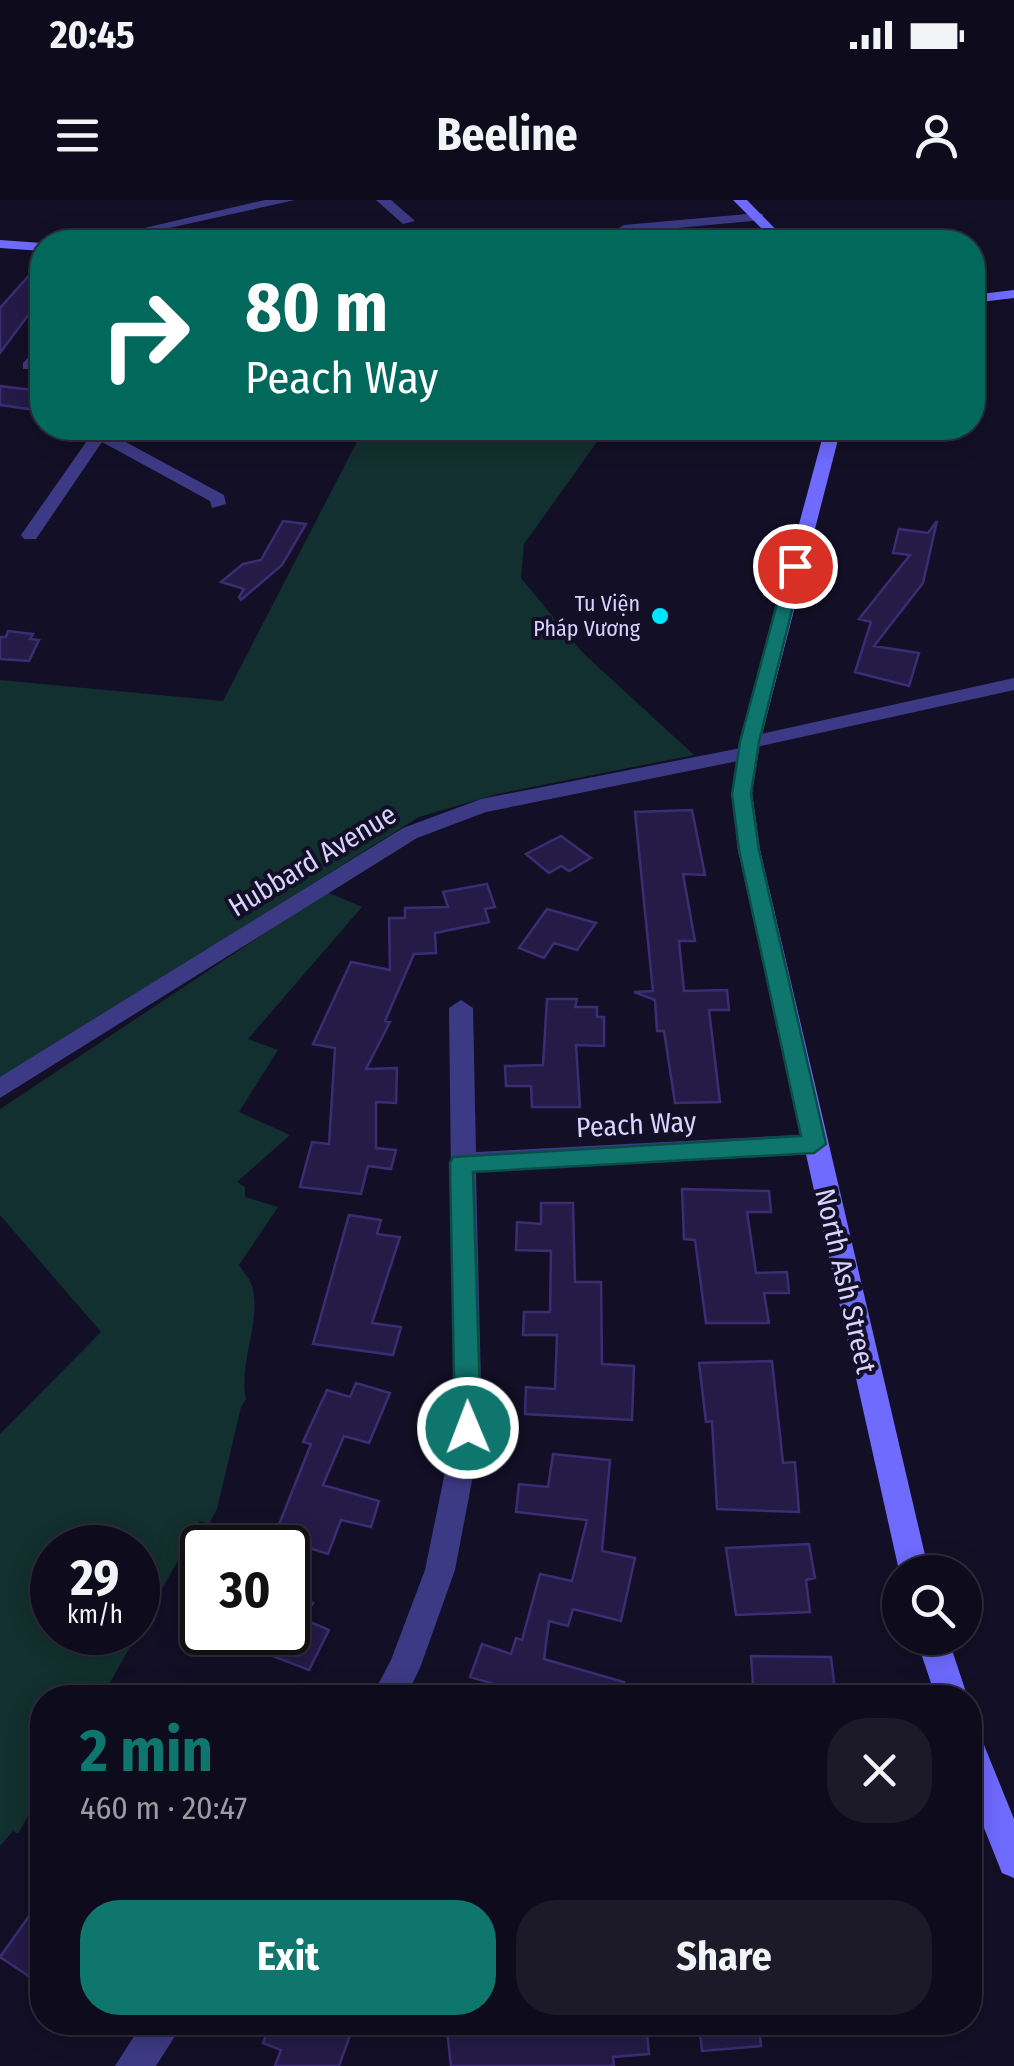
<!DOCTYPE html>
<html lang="en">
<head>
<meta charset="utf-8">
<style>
	:root { --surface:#0e0b1c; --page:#1c1929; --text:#f1f3f6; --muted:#9b9ba3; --line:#2e2b3b; --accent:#0f766e }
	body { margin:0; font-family:"Fira Sans Condensed",sans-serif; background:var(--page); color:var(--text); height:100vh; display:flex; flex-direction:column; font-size:38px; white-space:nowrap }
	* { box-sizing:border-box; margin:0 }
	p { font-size:32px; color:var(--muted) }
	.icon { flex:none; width:55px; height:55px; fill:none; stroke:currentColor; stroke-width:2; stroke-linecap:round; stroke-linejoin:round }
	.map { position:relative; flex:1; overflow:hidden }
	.details { position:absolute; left:30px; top:1485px; width:952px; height:350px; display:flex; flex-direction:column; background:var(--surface); border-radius:40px; box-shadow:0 5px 25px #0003,0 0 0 2px var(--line) }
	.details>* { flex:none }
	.guide { position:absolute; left:30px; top:30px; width:955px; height:210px; border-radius:40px; box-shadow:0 5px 25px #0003,0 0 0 2px var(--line); background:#00695c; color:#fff; overflow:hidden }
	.tools { position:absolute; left:882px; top:1355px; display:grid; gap:20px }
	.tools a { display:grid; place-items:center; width:100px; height:100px; border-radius:50%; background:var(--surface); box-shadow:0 5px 25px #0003,0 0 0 2px var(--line); font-size:50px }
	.speed { position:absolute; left:30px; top:1325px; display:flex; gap:20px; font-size:50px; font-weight:700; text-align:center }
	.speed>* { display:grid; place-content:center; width:130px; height:130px; border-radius:50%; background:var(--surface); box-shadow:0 5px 25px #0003,0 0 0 2px var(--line); line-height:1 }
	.speed small { font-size:25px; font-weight:400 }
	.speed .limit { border:5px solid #111; border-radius:15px; background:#fff; color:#111 }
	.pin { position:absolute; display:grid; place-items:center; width:85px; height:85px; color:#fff; margin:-42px; border:5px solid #fff; border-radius:50%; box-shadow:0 2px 10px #0007 }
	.me { position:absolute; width:110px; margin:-55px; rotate:359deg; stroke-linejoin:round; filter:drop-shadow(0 0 8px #0008) }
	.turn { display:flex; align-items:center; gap:35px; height:210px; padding:0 50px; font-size:45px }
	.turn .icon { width:130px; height:130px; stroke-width:2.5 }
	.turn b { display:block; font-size:70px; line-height:85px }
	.round { display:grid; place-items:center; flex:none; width:105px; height:105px; border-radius:40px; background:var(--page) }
	.overview { display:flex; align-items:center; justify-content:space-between; height:170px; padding:0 50px }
	h1 { font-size:60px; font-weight:700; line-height:75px; color:var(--accent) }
	.cta { display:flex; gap:20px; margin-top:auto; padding:20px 50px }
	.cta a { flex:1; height:115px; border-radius:40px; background:var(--accent); color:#fff; font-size:40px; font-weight:700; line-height:115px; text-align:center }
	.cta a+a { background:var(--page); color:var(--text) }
	.status { display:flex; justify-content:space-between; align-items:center; height:70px; padding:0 50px; background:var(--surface); direction:ltr }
	.status svg { height:28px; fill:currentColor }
	header { display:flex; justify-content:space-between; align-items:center; height:130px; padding:0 50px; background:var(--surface); font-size:45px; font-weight:700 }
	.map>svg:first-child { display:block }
</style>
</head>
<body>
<div class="status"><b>20:45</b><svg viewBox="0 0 49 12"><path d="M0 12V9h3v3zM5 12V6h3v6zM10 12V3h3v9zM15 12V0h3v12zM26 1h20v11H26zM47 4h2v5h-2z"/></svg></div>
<header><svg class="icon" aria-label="menu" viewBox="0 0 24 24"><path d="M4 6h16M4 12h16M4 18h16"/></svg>Beeline<svg class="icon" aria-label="person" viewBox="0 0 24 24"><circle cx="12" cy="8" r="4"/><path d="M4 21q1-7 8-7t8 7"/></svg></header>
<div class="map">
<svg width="1014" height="1866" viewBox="0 0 1014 1866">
	<rect width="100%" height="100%" fill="#130f26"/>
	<path fill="#12302f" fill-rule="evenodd" d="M364,228H607L524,344L521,378L583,453L694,555L497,594L419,617L0,879V480L223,501Z
		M327,692L362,707L248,839L278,850L239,912L290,935L237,982L245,987V997L278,1007L239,1065C243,1071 250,1079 252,1086C262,1122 238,1163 246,1199L241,1207L217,1309L209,1324L200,1321L102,1497L42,1498V1590L18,1634L13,1631L0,1646V1234L101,1132L0,1015V909ZM52,1348H138V1432H52Z"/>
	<path fill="#241b47" stroke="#3b2d73" stroke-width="2.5" d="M42,61V102L29,114L0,153V108Z
		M0,186L42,191V211L0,205Z
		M283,321L306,324L282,365L241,400L239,397L244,389L221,382L243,364L261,360Z
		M937,321L923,383L874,446L919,453L909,486L855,472L871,422L859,419L910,355L893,353L899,329L928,333Z
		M8,431L33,434L30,439L39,440L29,461L0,459V437H6Z
		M692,610L705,675L683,674L695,741H679L684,791L727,790L729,810H709L720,902L675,903L664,831H657L655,800L634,792L653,791L635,612Z
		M561,636L591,658L569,671L561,666L549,673L526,654Z
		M487,684L495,707L485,709L489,722L435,733L436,753L414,754L385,821L390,822L366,869L397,868L396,903L376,902V948L396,950L391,969L368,966L361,994L300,987L312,942L329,944L335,848L313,844L351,762L390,770L389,718H405V708L448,707L443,692Z
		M547,709L596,723L577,750L554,743L544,758L519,748Z
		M547,799H577L575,807H597V817H604V846L576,845L580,907H532L531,886H506L505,866L543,865Z
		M682,989L769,991L771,1012H747L756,1073L787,1072L789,1093H764L769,1123H706L695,1040L684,1039Z
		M541,1003H573L575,1082H601L602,1164L634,1166L632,1220L525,1214L526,1187L555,1189L557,1135H523L524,1112H550L551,1051L516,1050L517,1022L541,1024Z
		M349,1015L381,1020L377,1034L400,1037L372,1123L401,1127L393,1155L313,1144Z
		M772,1161L783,1263L795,1262L799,1312L717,1309L712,1221L706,1222L699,1163Z
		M356,1183L390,1193L369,1243L344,1236L323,1285L379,1301L371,1327L341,1320L328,1354L274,1337L311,1244L303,1242L327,1190L350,1197Z
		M553,1254L610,1260L602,1351L635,1358L621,1421L573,1409L568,1426L549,1421L544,1459L624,1482L620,1498H541L470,1477L482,1444L511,1454L516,1438L522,1440L540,1374L572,1381L587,1320L516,1312L519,1284L548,1287Z
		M809,1344L815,1378L806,1380L810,1412L736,1415L726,1348Z
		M288,1394L313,1403L303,1419L329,1430L309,1470L215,1434L288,1432Z
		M751,1456L831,1457L836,1498H754Z
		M42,1698V1785L0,1757Z
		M272,1822H342L353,1827L339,1866H275L281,1850L263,1843Z
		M446,1822H646L649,1854L613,1857L614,1866H451Z
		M699,1822H759L761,1846L702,1851Z"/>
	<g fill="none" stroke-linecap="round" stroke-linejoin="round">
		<path fill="#3d3a85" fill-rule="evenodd" d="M265,0H295L106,42H84Z
			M376,0H391L415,21L403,24Z
			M758,13L763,14V20L624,33L617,29L624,25Z
			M42,143V157L33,169H23V163Z
			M96,228H112L109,233L224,295L226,304L212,308L210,301L102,242L36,339H24L21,335Z
			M1014,478V490L752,548L758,553L748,559L486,612L417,638L0,898V877L403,628L481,599L746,547L740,542L743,538Z
			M461,800L473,808L476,952L815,934L824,937L828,944L824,951L815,954L476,972L482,1228L455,1370L420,1468L405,1498H371L391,1460L425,1370L454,1228L449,808Z
			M143,1822H184L156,1866H115Z"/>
		<path fill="#6f6bff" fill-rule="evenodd" d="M733,0H747L788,42H775Z
			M0,40L42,43V51L0,48Z
			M1014,90V98L972,103V95Z
			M825,228H841L760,542L752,593L760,650L929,1372L900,1375L738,650L732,593L740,542Z
			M916,1438H948L968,1498H936Z
			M970,1536L982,1540L1014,1619V1678L1002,1673L970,1593Z"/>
	</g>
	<path fill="#0f766e" stroke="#0a4d48" stroke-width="2.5" d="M795,362L803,366L759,542L751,594L759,650L826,944L814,953L473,972L481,1228L477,1236L468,1239L458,1236L455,1228L450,963L453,957L801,936L739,650L732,594L740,542L787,366Z"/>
	<circle fill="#00e5ff" stroke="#130f26" stroke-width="4" cx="660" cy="416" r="10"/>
	<g text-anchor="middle" stroke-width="8" stroke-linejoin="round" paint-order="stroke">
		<g font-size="22" fill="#d9d4ff" stroke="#130f26" text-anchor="end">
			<text x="640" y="411">Tu Viện<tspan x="640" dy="25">Pháp Vương</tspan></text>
		</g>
		<g font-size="28" fill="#d9d4ff" stroke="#130f26">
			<text transform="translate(312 660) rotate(-31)" y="10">Hubbard Avenue</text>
			<text transform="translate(636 924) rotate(-3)" y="10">Peach Way</text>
			<text transform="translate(846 1081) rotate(77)" y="10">North Ash Street</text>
		</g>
	</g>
</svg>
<div class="tools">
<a><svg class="icon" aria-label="search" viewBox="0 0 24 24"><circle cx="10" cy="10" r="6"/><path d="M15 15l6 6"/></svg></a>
</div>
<div class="speed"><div>29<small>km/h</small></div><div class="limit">30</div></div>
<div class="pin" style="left:795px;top:366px;background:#d93025"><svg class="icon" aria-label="arrive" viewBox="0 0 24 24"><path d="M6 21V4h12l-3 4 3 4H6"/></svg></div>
<svg class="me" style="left:468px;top:1228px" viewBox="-20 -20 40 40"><circle r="17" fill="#0f766e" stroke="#fff" stroke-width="3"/><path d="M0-11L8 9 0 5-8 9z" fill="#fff"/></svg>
<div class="guide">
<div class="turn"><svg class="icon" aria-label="right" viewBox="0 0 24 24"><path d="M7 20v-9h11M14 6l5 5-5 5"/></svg><div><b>80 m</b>Peach Way</div></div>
</div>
<section class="details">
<div class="overview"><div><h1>2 min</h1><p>460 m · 20:47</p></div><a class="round"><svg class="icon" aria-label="close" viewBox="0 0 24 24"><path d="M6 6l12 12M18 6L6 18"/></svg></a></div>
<div class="cta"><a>Exit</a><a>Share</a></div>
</section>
</div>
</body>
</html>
